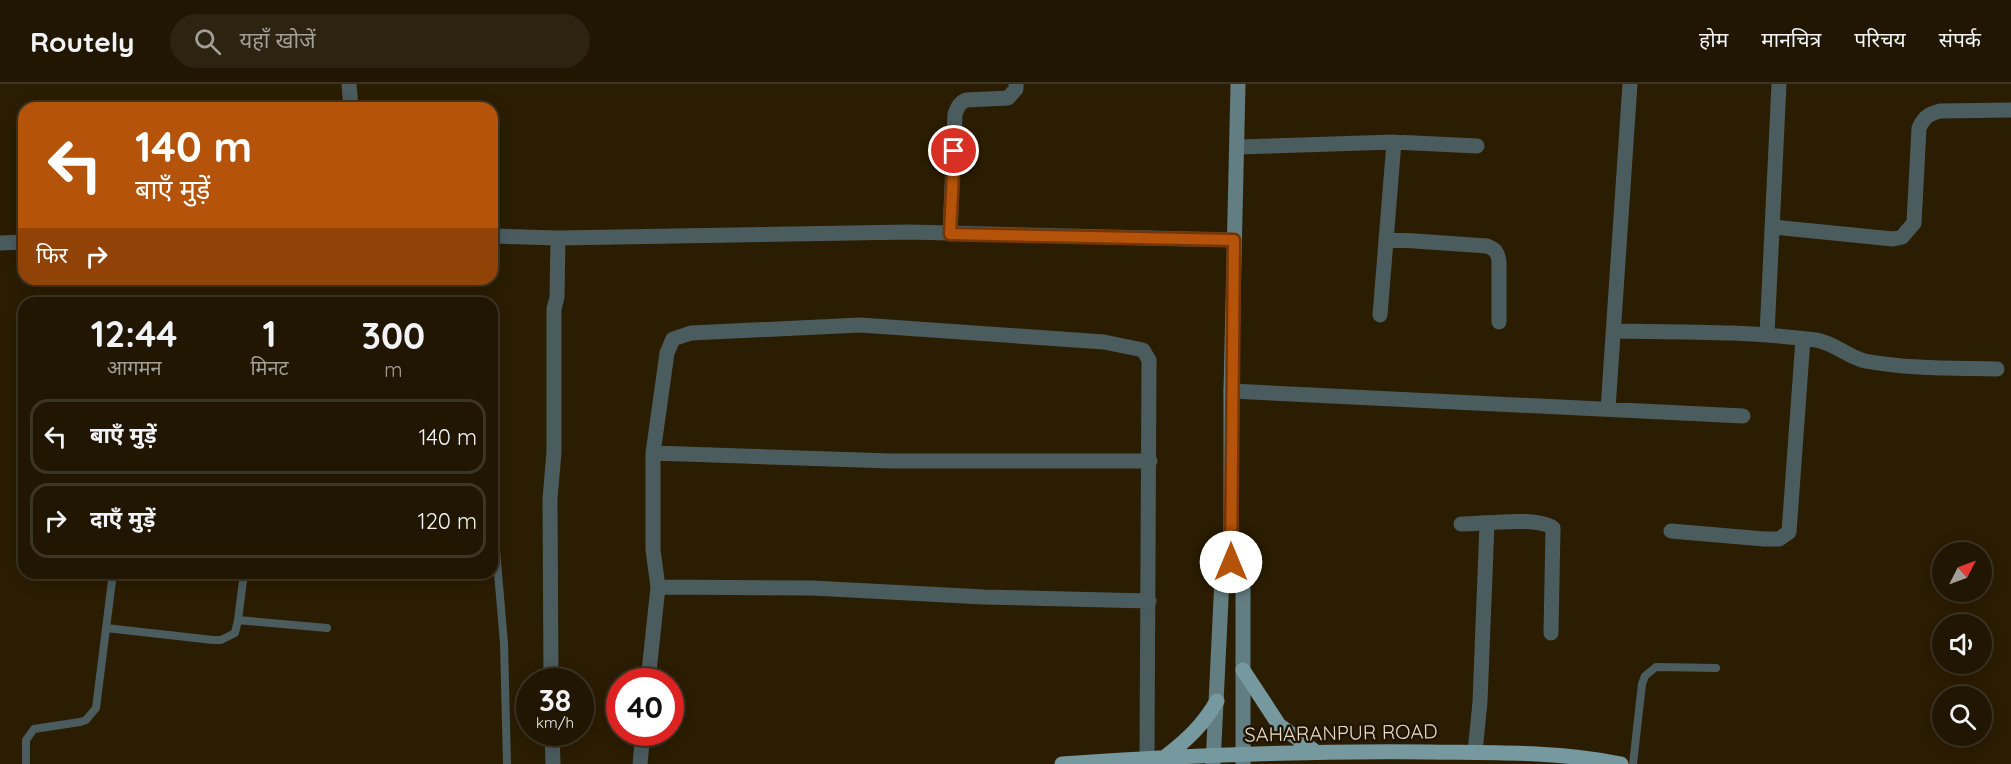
<!DOCTYPE html>
<html lang="hi">
<head>
<meta charset="utf-8">
<style>
	:root { --surface:#201602; --page:#2d2311; --text:#f1f3f6; --muted:#a29f99; --line:#3d3524 }
	body { margin:0; font-family:Quicksand,"Noto Sans Devanagari",sans-serif; background:var(--page); color:var(--text); height:100vh; display:flex; flex-direction:column; font-size:22px; white-space:nowrap }
	* { box-sizing:border-box; margin:0 }
	p { font-size:20px; color:var(--muted) }
	.icon { flex:none; width:33px; height:33px; fill:none; stroke:currentColor; stroke-width:2; stroke-linecap:round; stroke-linejoin:round }
	.map { position:relative; flex:1; overflow:hidden }
	.panel { position:absolute; left:18px; top:213px; width:480px; height:282px; display:flex; flex-direction:column; background:var(--surface); border-radius:18px; box-shadow:0 3px 15px #0003,0 0 0 2px var(--line) }
	.panel>* { flex:none }
	.banner { position:absolute; left:18px; top:18px; width:480px; height:183px; border-radius:18px; box-shadow:0 3px 15px #0003,0 0 0 2px var(--line); background:#b45309; color:#fff; overflow:hidden }
	.needle { width:39px; rotate:48deg }
	.fabs { position:absolute; left:1932px; top:458px; display:grid; gap:12px }
	.fabs a { display:grid; place-items:center; width:60px; height:60px; border-radius:50%; background:var(--surface); box-shadow:0 3px 15px #0003,0 0 0 2px var(--line); font-size:30px }
	.speed { position:absolute; left:516px; top:584px; display:flex; gap:12px; font-size:30px; font-weight:700; text-align:center }
	.speed>* { display:grid; place-content:center; width:78px; height:78px; border-radius:50%; background:var(--surface); box-shadow:0 3px 15px #0003,0 0 0 2px var(--line); line-height:1 }
	.speed small { font-size:15px; font-weight:400 }
	.speed .limit { border:9px solid #d22; background:#fff; color:#111 }
	.pin { position:absolute; display:grid; place-items:center; width:51px; height:51px; color:#fff; margin:-26px; border:3px solid #fff; border-radius:50%; box-shadow:0 2px 6px #0007 }
	.me { position:absolute; width:66px; margin:-33px; rotate:0deg; stroke-linejoin:round; filter:drop-shadow(0 0 4px #0008) }
	.turn { display:flex; align-items:center; gap:21px; height:126px; padding:0 18px; font-size:27px }
	.turn .icon { width:78px; height:78px; stroke-width:2.5 }
	.turn b { display:block; font-size:42px; line-height:51px }
	.then { display:flex; align-items:center; height:57px; padding:0 18px; background:#0003; gap:12px; font-size:22px }
	.eta { display:flex; justify-content:space-evenly; align-items:center; height:102px; text-align:center }
	.eta b { font-size:36px; font-weight:800; line-height:42px }
	ul { padding:0; list-style:none }
	li { display:flex; align-items:center; gap:18px; height:75px; margin:0 12px 9px; padding:0 6px; border:3px solid var(--line); border-radius:18px }
	li div { flex:1 }
	li b { display:block; font-size:22px }
	li em { font-style:normal }
	header { display:flex; align-items:center; gap:36px; box-sizing:border-box; height:84px; padding:0 30px; background:var(--surface); border-bottom:2px solid var(--line) }
	header strong { font-size:28px }
	nav { display:flex; gap:33px; margin-inline-start:auto; font-size:21px }
	.search { width:420px; height:54px; background:var(--page); display:flex; align-items:center; gap:15px; box-sizing:border-box; padding:0 21px; border-radius:33px; color:var(--muted); font-size:22px }
	.map>svg:first-child { display:block }
</style>
</head>
<body>
<header>
<strong>Routely</strong>
<div class="search"><svg class="icon" aria-label="search" viewBox="0 0 24 24"><circle cx="10" cy="10" r="6"/><path d="M15 15l6 6"/></svg>यहाँ खोजें</div>
<nav><a>होम</a><a>मानचित्र</a><a>परिचय</a><a>संपर्क</a></nav>
</header>
<div class="map">
<svg width="2011" height="680" viewBox="0 0 2011 680">
	<rect width="100%" height="100%" fill="#2b1d02"/>
	<g fill="none" stroke-linecap="round" stroke-linejoin="round">
		<path stroke="#4b5c5f" stroke-width="8" d="M496,466L504,559L507,680
			M238,536L244,489
			M106,544L213,556H221L235,549L238,536L327,544
			M26,680V656L34,645L80,638L86,636L96,624L113,489
			M1633,680L1642,600L1645,592L1656,583L1716,584"/>
		<path stroke="#4b5c5f" stroke-width="15" d="M349,0L351,24
			M1238,63L1394,58L1477,62
			M1773,143L1893,155L1902,153L1914,139L1919,44C1924,33 1929,30 1940,27L2011,26
			M950,150L955,30C958,23 959,19 966,16L1008,14L1016,5V0
			M492,152L558,154L909,148L1234,156
			M1386,155L1487,162C1495,165 1498,168 1499,178V238
			M0,159L24,158
			M1380,231L1394,58
			M1615,247C1682,248 1749,247 1816,256C1835,259 1847,273 1865,277C1908,285 1954,284 1997,285
			M1767,250L1779,0
			M1231,307L1743,332
			M1608,325L1630,0
			M653,369L891,377H1150
			M1461,440C1482,440 1537,432 1553,444L1551,549
			M1671,447L1764,455H1779L1789,448L1803,255
			M658,503L812,504L984,513L1149,517
			M551,597L550,415L554,368V225L557,213L558,154
			M648,597L658,503L653,466V369L667,269L673,255L691,249L860,241L1104,258L1143,266L1149,276L1147,674
			M552,648L553,680
			M1475,668L1480,618L1487,440
			M640,680L643,648"/>
		<path stroke="#637e83" stroke-width="15" d="M1231,478L1243,497V680
			M1213,680L1222,495L1231,478V307L1238,0"/>
		<path stroke="#76989f" stroke-width="15" d="M1243,586L1279,641L1316,668
			M1165,673C1187,656 1203,641 1217,617
			M1062,680C1183,671 1305,667 1426,668C1490,669 1558,667 1621,680"/>
	</g>
	<g fill="none" stroke-linecap="round" stroke-linejoin="round">
		<defs>
			<path id="route" d="M954,67L950,150L1234,156L1231,478"/>
		</defs>
		<use href="#route" stroke="#753606" stroke-width="15"/>
		<use href="#route" stroke="#b45309" stroke-width="10"/>
	</g>
	<g text-anchor="middle" stroke-width="5" stroke-linejoin="round" paint-order="stroke">
		<g font-size="20" fill="#e5dccd" stroke="#211400">
			<text transform="translate(1341 649) rotate(-1)" y="7">SAHARANPUR ROAD</text>
		</g>
	</g>
</svg>
<div class="fabs">
<a><svg class="needle" viewBox="-14 -14 28 28"><path d="M0-13l5 13h-10z" fill="#e53935"/><path d="M0 13l5-13h-10z" fill="#a29f99"/></svg></a>
<a><svg class="icon" aria-label="sound" viewBox="0 0 24 24"><path d="M4 9h4l5-4v14l-5-4H4zM17 9q2 3 0 6"/></svg></a>
<a><svg class="icon" aria-label="search" viewBox="0 0 24 24"><circle cx="10" cy="10" r="6"/><path d="M15 15l6 6"/></svg></a>
</div>
<div class="speed"><div>38<small>km/h</small></div><div class="limit">40</div></div>
<div class="pin" style="left:954px;top:67px;background:#d93025"><svg class="icon" aria-label="arrive" viewBox="0 0 24 24"><path d="M6 21V4h12l-3 4 3 4H6"/></svg></div>
<svg class="me" style="left:1231px;top:478px" viewBox="-20 -20 40 40"><circle r="19" fill="#fff"/><path d="M0-13L10 11 0 6-10 11z" fill="#b45309"/></svg>
<div class="banner">
<div class="turn"><svg class="icon" aria-label="left" viewBox="0 0 24 24"><path d="M17 20v-9H6M10 6l-5 5 5 5"/></svg><div><b>140 m</b>बाएँ मुड़ें</div></div>
<div class="then">फिर<svg class="icon" aria-label="right" viewBox="0 0 24 24"><path d="M7 20v-9h11M14 6l5 5-5 5"/></svg></div>
</div>
<section class="panel">
<div class="eta">
<div><b>12:44</b><p>आगमन</p></div>
<div><b>1</b><p>मिनट</p></div>
<div><b>300</b><p>m</p></div>
</div>
<ul>
<li><svg class="icon" aria-label="left" viewBox="0 0 24 24"><path d="M17 20v-9H6M10 6l-5 5 5 5"/></svg><div><b>बाएँ मुड़ें</b></div><em>140 m</em></li>
<li><svg class="icon" aria-label="right" viewBox="0 0 24 24"><path d="M7 20v-9h11M14 6l5 5-5 5"/></svg><div><b>दाएँ मुड़ें</b></div><em>120 m</em></li>
</ul>
</section>
</div>
</body>
</html>
